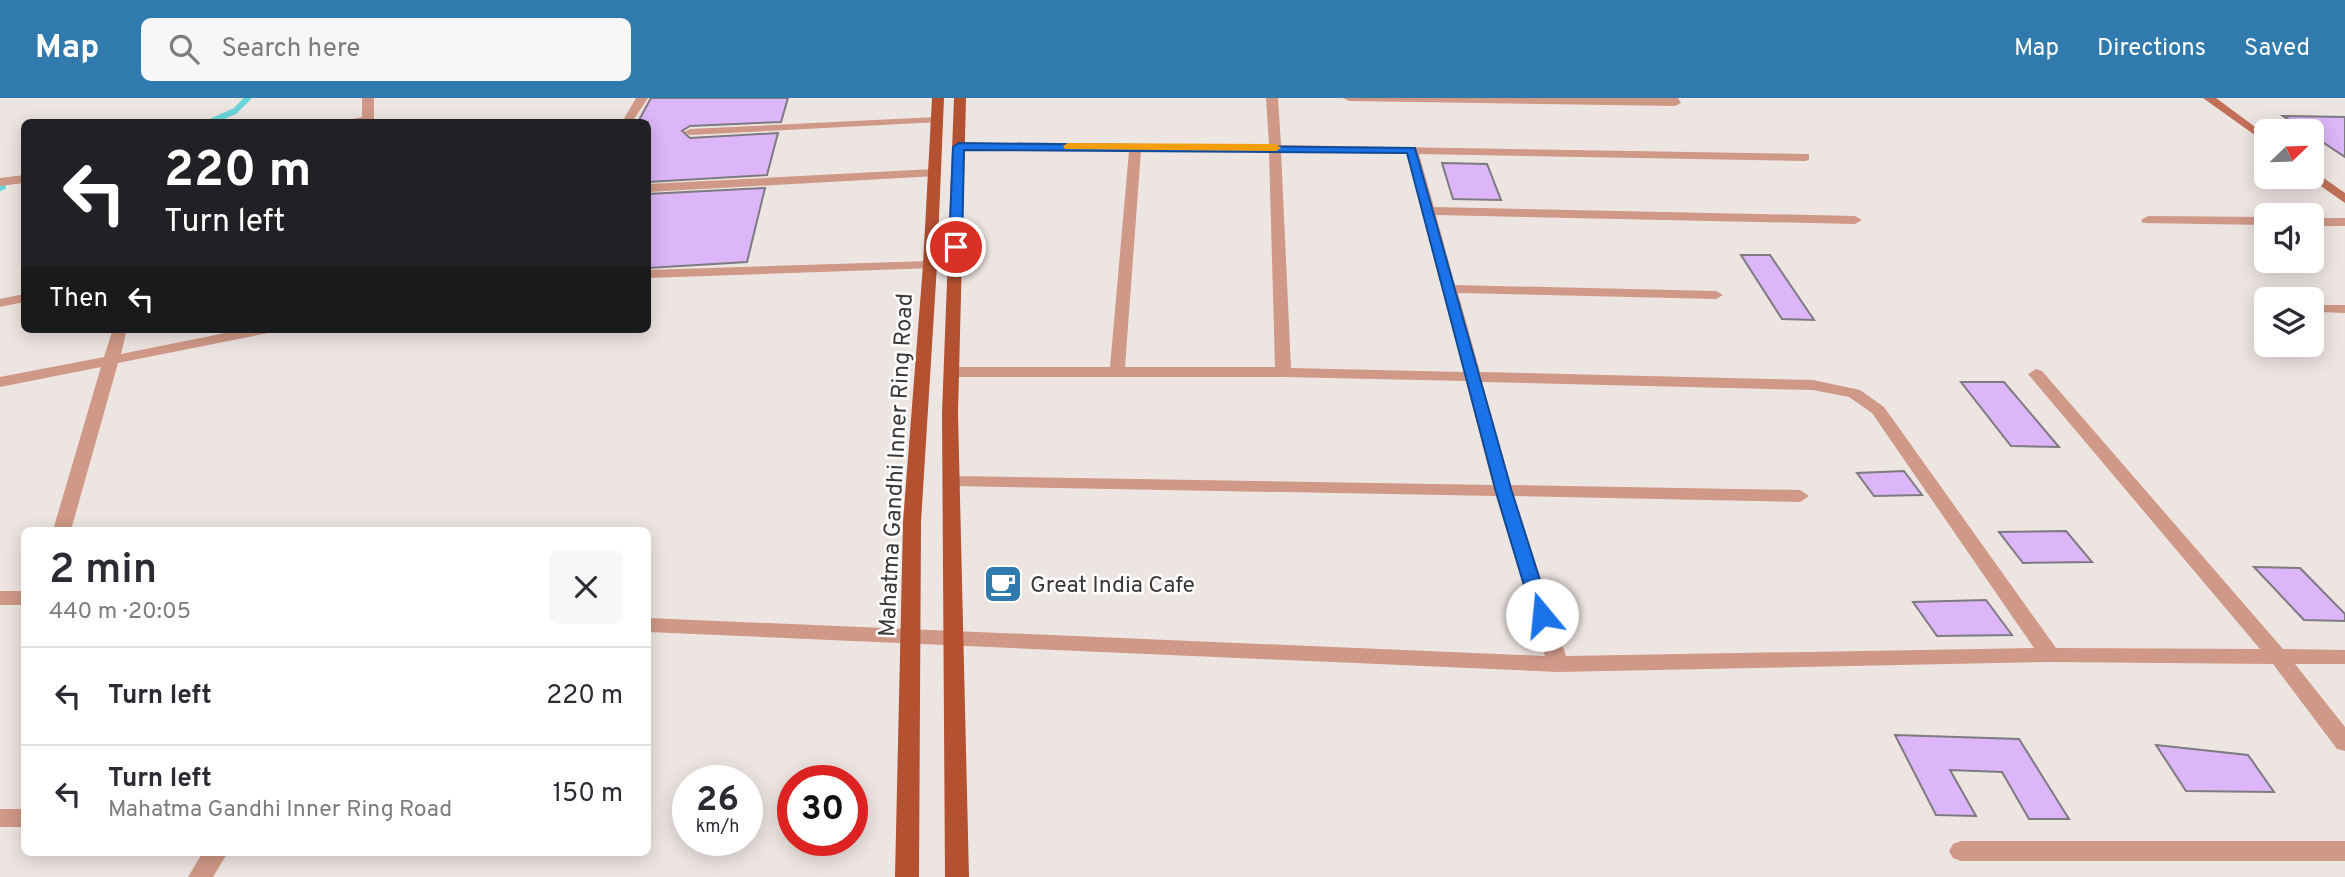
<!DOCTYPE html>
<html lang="en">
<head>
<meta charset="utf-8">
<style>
	:root { --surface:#fff; --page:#f7f7f7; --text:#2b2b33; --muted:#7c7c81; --line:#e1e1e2; --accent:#317aae }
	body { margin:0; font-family:Overpass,sans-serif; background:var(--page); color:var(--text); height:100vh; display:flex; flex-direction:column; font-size:26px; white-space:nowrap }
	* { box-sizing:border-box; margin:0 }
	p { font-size:23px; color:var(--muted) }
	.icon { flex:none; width:38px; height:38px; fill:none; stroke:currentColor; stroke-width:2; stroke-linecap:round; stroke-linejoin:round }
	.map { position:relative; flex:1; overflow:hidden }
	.drawer { position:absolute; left:21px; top:429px; width:630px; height:329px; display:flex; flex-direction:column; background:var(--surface); border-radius:10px; box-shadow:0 4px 18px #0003 }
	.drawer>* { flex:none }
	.guide { position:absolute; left:21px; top:21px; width:630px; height:214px; border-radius:10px; box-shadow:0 4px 18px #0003; background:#202124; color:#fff; overflow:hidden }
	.needle { width:46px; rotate:67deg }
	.fabs { position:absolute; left:2254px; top:21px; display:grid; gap:14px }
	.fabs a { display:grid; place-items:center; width:70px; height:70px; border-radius:10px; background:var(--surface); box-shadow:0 4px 18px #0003; font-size:35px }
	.speed { position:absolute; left:672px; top:667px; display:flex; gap:14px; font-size:35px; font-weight:700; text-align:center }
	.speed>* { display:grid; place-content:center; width:91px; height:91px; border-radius:50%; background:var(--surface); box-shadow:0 4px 18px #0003; line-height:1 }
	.speed small { font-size:18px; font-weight:400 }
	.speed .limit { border:10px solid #d22; background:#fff; color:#111 }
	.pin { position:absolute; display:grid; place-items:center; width:60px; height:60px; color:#fff; margin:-30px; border:4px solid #fff; border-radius:50%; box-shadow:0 2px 7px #0007 }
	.me { position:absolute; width:77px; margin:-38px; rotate:343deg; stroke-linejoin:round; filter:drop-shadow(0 0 5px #0008) }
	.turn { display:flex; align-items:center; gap:24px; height:147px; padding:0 28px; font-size:32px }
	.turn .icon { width:91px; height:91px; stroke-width:2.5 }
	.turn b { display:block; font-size:49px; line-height:60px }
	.then { display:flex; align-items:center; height:66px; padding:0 28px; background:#0003; gap:14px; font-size:26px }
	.round { display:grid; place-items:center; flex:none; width:74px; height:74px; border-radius:10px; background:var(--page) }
	.overview { display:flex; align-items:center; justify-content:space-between; height:119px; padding:0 28px }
	h1 { font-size:42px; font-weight:600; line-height:52px }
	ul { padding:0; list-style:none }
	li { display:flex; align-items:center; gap:21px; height:98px; padding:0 28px; border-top:2px solid var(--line) }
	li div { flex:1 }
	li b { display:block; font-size:26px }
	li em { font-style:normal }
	header { display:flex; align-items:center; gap:42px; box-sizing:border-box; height:98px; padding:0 35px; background:var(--accent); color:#fff }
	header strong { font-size:33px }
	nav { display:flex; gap:38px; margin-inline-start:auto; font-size:24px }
	.search { width:490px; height:63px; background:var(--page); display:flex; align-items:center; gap:18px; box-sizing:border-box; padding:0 24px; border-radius:10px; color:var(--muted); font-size:26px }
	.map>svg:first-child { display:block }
</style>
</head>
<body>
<header>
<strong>Map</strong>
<div class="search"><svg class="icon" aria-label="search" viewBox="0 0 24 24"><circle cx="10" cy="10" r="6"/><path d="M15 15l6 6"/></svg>Search here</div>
<nav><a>Map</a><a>Directions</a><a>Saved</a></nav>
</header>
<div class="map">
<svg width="2345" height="779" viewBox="0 0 2345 779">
	<rect width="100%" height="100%" fill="#ede5e2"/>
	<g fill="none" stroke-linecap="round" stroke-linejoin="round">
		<path stroke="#68d5db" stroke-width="6" d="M210,24L235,13L248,0
			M0,90L3,89"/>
	</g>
	<path fill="#ddb6f9" stroke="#7d7a80" stroke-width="2" d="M651,0H788L781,24L690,28L682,33L690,40L778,35L767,77L648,84V24H638Z
		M2283,18L2345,19V59L2312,37V33H2306Z
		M1442,65L1487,66L1501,102L1453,101Z
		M765,90L747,164L648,170V96Z
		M1741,157H1770L1814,222L1782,221Z
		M1961,284H2004L2059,349L2011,348Z
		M1904,373L1922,397L1874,398L1857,375Z
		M2066,433L2092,464L2023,465L1999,434Z
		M2254,469L2300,470L2345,516V523L2304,522Z
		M1986,502L2012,537L1937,538L1913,504Z
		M1895,637L2019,641L2069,721H2029L2002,674L1950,672L1976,718L1936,717Z
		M2156,647L2248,657L2274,694L2186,693Z"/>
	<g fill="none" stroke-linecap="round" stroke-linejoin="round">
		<path fill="#d09886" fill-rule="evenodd" d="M362,0H374V22L372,24H347L348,22L362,19Z
			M636,0H648L632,24H622Z
			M1266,0H1278L1281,47L1809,56V62L1805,63L1419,56L1434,109L1855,118L1862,122L1855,126L1436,117L1455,187L1716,193L1723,197L1716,201L1458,195L1480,274L1813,282L1860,292L1884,309L2056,550L2260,551L2028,276L2036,271L2042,273L2283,551L2345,552V566H2295L2345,629V653L2337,651L2273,566L2050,564L1558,574L648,534V520L1545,558L1496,398L951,388L942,383L951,378L1493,387L1466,283L1283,279H952L944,274L952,269H1110L1129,53H959L955,52V46H1269ZM1141,53L1269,54L1275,269H1125ZM1281,54L1407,56L1464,274L1291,270ZM1482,284L1813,292L1849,299L1872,315L2034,550L1566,558L1514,398L1800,404L1809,398L1800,392L1511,387Z
			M1343,0H1678L1681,5L1675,8L1349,3Z
			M936,19L940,20V24L690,37L684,34L690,31Z
			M933,71L937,72V78L648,94V86Z
			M24,77V85L0,88V80Z
			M2148,118L2266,119V127L2143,125L2141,122Z
			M2312,120H2345V128H2312Z
			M930,163L935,164V170L648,180V172Z
			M24,196V204L0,209V201Z
			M2325,207H2345V215L2320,214L2318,211Z
			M113,231H127L121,256L245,231H275L268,235L118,265L71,432H53L101,269L0,289V279L104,259Z
			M0,493H24V507H0Z
			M0,711H24V729H0Z
			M1961,743H2345V763H1961L1953,760L1949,753L1953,746Z
			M203,754H228L213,779H188Z"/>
		<path fill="#c07056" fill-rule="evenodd" d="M2203,0H2216L2266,37V45Z
			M2312,72L2345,95V105L2308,79H2312Z"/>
		<path fill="#b35130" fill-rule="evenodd" d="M932,0H944L937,167L921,424L919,779H895L903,424L923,167Z
			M954,0H966L958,315L969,779H945L942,315Z"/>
	</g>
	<path fill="#1a73e8" stroke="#114b97" stroke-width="2" d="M959,45L1415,50L1512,394L1551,517L1548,522L1542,523L1533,517L1496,394L1407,55L964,52L962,149L956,153L949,149L953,49Z"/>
	<path fill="#f59e0b" d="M1068,45L1276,46L1281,50L1276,53L1065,51L1063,48Z"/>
	<defs>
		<symbol id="cafe-square" viewBox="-11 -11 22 22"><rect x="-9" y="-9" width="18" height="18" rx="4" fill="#317aae" stroke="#fff"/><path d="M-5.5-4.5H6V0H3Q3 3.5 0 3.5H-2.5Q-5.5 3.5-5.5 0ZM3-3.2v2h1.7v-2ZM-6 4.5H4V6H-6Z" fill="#fff"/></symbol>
	</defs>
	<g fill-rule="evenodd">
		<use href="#cafe-square" x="981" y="464" width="44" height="44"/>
	</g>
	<g text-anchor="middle" stroke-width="5" stroke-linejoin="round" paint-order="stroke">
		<g font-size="23" fill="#3b3836" stroke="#fff">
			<text transform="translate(895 367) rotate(-87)" y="8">Mahatma Gandhi Inner Ring Road</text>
		</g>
		<g font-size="23" fill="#3b3836" stroke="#fff" text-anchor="start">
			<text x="1030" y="494">Great India Cafe</text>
		</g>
	</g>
</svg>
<div class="fabs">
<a><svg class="needle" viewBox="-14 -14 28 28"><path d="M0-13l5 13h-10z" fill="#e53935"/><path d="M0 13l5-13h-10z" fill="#7c7c81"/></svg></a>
<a><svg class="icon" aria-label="sound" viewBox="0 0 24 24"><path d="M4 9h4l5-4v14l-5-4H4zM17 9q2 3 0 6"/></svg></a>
<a><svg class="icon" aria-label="layers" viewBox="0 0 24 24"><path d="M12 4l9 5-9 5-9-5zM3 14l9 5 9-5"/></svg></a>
</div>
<div class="speed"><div>26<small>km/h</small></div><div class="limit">30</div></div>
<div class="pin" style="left:956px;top:149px;background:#d93025"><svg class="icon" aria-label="arrive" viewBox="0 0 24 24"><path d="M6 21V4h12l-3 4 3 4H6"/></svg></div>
<svg class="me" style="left:1542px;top:517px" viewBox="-20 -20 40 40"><circle r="19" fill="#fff"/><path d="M0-13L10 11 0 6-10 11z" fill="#1a73e8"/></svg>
<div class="guide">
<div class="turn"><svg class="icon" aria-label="left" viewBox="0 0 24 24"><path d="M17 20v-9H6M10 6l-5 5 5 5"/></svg><div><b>220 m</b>Turn left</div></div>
<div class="then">Then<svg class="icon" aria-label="left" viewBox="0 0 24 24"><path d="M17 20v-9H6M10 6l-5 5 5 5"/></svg></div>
</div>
<section class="drawer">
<div class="overview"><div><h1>2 min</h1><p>440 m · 20:05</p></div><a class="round"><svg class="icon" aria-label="close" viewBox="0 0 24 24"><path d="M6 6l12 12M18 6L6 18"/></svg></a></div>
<ul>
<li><svg class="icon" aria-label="left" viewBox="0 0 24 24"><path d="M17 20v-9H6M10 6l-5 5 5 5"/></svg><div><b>Turn left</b></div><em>220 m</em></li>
<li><svg class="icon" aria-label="left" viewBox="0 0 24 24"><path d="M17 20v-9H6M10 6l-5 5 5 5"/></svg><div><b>Turn left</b><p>Mahatma Gandhi Inner Ring Road</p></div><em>150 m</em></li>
</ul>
</section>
</div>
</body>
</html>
